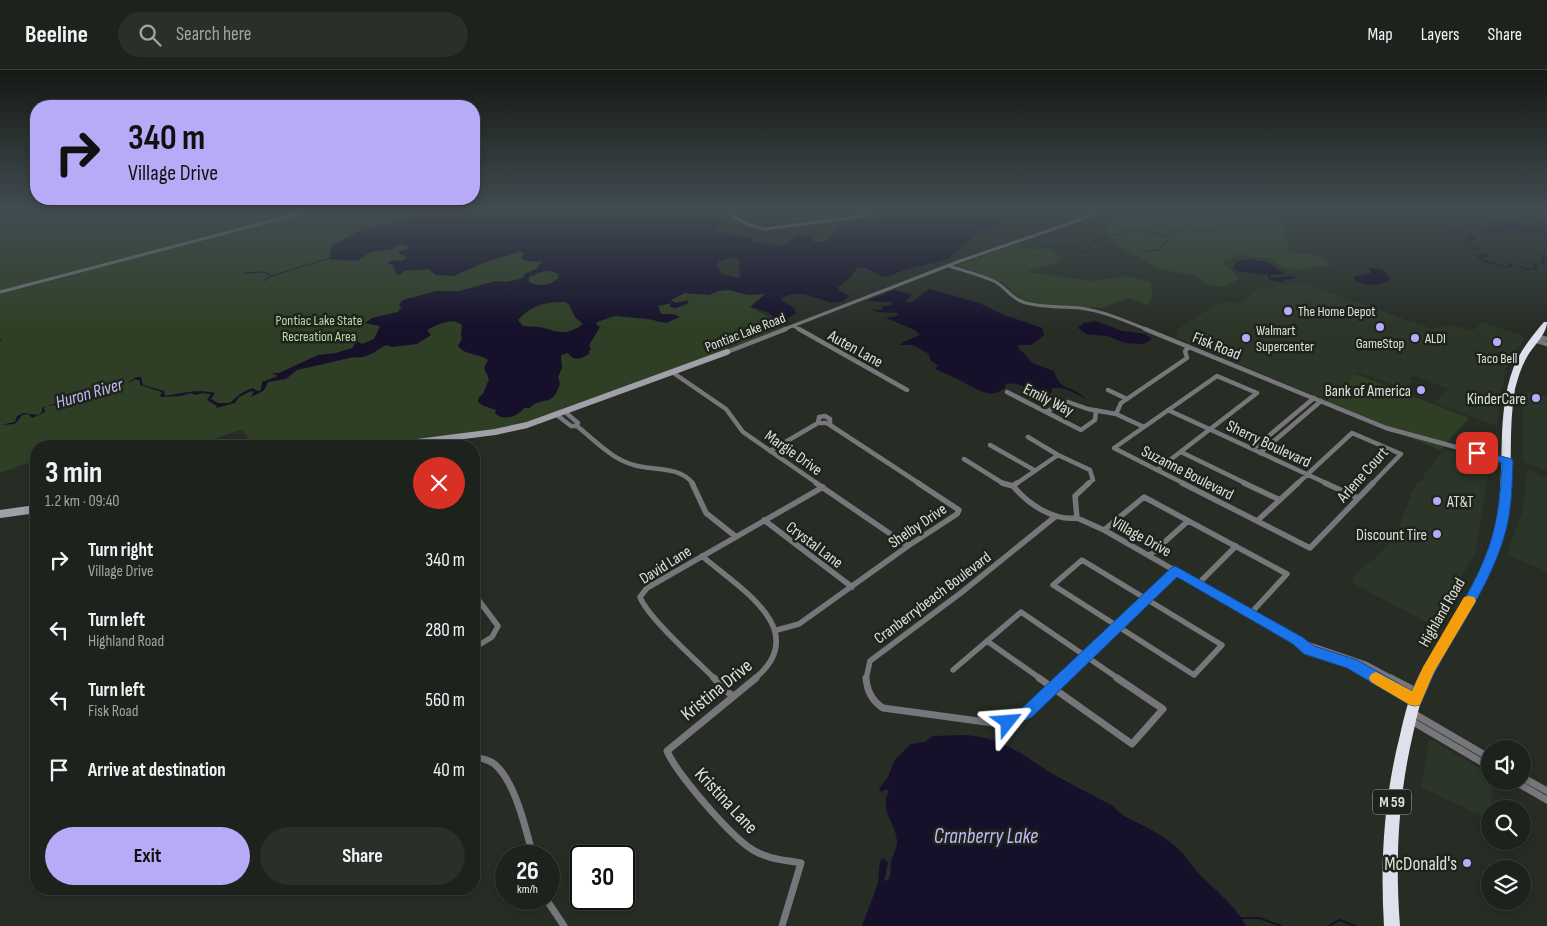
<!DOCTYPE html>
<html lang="en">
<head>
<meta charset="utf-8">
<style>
	:root { --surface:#1d221c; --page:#2a2f29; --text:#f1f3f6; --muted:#a0a4a3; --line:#3b3f3b; --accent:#b7abf8 }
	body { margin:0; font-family:"Sofia Sans Condensed",sans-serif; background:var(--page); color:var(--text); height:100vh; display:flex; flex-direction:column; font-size:19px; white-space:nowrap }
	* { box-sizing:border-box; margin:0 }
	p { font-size:16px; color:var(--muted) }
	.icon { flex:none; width:28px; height:28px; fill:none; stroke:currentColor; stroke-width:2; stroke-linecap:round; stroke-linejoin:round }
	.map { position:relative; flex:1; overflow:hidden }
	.side { position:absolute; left:30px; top:370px; width:450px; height:455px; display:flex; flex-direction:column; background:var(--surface); border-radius:20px; box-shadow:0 2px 8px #0003,0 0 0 1px var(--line) }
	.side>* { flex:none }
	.top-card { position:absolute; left:30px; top:30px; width:450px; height:105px; border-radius:20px; box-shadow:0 2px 8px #0003,0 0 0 1px var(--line); background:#b7abf8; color:#111; overflow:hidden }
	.buttons { position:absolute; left:1481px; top:670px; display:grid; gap:10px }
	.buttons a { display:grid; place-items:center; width:50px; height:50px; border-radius:50%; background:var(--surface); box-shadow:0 2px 8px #0003,0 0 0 1px var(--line); font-size:25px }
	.speed { position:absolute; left:495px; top:775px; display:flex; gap:10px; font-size:25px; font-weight:700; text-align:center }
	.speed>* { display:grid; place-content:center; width:65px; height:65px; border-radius:50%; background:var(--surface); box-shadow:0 2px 8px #0003,0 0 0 1px var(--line); line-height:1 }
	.speed small { font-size:12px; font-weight:400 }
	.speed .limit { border:2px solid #111; border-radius:8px; background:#fff; color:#111 }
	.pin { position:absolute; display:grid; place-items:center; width:42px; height:42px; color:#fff; margin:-21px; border-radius:10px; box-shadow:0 2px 8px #0006 }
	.me { position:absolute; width:55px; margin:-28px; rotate:62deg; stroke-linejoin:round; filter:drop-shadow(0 0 4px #0008) }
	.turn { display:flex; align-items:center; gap:18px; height:105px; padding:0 15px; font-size:22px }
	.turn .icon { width:65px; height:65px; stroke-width:2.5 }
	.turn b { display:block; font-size:35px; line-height:42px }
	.round { display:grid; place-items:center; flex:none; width:52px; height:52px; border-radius:26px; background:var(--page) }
	.headline { display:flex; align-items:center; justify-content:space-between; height:85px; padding:0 15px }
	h1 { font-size:30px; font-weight:700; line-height:38px }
	.button { display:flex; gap:10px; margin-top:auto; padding:10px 15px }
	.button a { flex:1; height:58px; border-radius:30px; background:var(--accent); color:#111; font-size:20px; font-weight:700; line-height:58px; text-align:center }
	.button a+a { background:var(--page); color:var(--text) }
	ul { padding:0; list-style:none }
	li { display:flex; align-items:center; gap:15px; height:70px; padding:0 15px }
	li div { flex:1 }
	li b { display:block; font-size:19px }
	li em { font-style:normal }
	header { display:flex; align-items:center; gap:30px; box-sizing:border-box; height:70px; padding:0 25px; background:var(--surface); border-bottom:1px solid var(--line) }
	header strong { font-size:24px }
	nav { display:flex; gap:28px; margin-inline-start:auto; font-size:18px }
	.search { width:350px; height:45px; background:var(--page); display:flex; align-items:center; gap:12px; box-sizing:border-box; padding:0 18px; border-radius:28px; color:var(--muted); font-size:19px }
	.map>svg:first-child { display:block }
</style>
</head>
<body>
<header>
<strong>Beeline</strong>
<div class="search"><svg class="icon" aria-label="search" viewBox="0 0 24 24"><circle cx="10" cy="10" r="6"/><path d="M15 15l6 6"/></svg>Search here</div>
<nav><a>Map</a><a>Layers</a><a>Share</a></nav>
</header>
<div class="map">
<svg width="1547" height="856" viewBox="0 0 1547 856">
	<rect width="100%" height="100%" fill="#272d25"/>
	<path fill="#2c3628" d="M1499,139H1547V151Z
		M1302,213L1433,259L1451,255L1473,260L1483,252L1523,266L1524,269L1507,295L1498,335L1497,356L1435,333L1448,319L1413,305L1408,309L1413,311L1404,319L1358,302L1326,330L1177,268L1176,260L1216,234L1232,232L1241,234L1243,233L1240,232L1258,219Z
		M1527,321L1547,328V401L1523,391V329H1526Z
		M1445,380L1488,392L1490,395L1475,485L1459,510V516L1434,556L1350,512L1366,493L1375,489L1395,466L1416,413H1421L1425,403Z
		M1527,399L1547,408V502L1507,485L1523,440Z
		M1430,669L1490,705V711H1494L1490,750L1421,717Z"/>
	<path fill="#2e3f25" d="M0,139H625L666,185L740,210L774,228L752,238L788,257L525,354L509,357L371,376H254L242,359L196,376H150L148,372L136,376H36V390L0,403Z
		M1129,139H1237L1279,146L1285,153L1288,182L1319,185L1330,195L1297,200L1280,196L1268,188L1239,185L1222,192L1239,209L1224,217L1205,214L1194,205L1162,200L1114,174L1105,161L1113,144Z
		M1016,174L1034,180L1048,178L1064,188C1055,197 1039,194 1028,202L1092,211L1129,206L1150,212L1153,222L1149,235L1128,228L1102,238L1045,235L1023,230L1002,212L958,195Z
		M1356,304L1469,348L1440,380L1325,332Z"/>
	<path fill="#16102b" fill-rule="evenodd" d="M402,139L401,143C409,146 430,142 439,139H688L689,141C701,141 718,145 724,154L717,157L716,161L750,168L755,172L783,176C793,170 800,161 814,166L812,170L814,172L828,171L839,155L862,153L848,143L832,145L817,141L800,147L764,149L733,142L730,139C743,139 762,147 774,139H855L852,144C860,149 866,153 876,151L882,139H915L922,142L936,139L961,141L980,139L1004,145L1025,144L1015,139H1058L1060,147L1040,153L1002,152L999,153L1000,156L976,164L949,189L904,200L888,207H883L866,198L858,197L849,209L837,218L840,220L839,221L843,222L849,226C837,241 818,226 803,224C797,223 789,225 783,227L781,230L794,238L796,243L785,250H777L768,242L750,237L765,224L748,225L729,220L719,221L709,225L685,223L671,230L676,233L689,230L687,234L676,238L670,237L671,233L658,236L661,244H674L680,247L666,253L648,249L615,246L597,252L596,254L600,257L589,275L591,280L588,281L590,283C583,289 573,292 568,283L561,285L562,298L558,307L560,313C553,339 542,325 530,338H524C519,346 503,352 495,343L496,340L484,336L478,332L479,327L483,324L489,309L484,298L488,290C479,283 466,286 458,276L462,268L461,266L462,255C452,246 437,255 427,260L431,265L417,274L392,277L386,275C377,280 365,290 354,287L297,300L286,309L268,312C263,324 262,321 251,327L254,322L251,321L239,327L235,333L216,338L217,336L207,330L211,324L203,323L195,325L191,323L181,326L161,327L160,326L162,322L140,315V311L135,309C122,318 115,314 99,319C86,323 75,329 62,334C56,336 50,334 44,338L45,342L32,348L28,344L22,345L17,352L14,354L0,355L15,352L17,346L24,343L38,345L42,342V338L112,314H126L136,307H141L143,315L164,321L165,326C183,323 198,319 215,323L211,329L218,333H230C237,326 243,321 253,318L257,321L261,320L262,312L278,306L272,303H279L318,285L336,283L352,278L357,271L362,274L374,269L380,256L365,253L372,248L398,242L401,238L399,234L403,230L436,221H460L495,211C504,213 515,211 524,207V204L538,198V196L543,192L526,191L521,188L524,183L519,182L483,193L454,206L436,205L428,199L404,201L398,206L393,197L394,195L387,194L392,190C399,191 402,192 407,187L401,185L398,182L409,178L405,175H398L392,179L371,182L357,191L327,189L331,187L330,182L332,175L364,159L404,150V146L400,143ZM732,187L740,190L738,197L741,205L737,208L722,204L716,196L719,191ZM544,201L555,202V203L560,204L557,206L559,207C550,216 540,217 529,212V207ZM564,232L569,234L575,247L583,254C569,265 559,263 544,258C537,256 529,257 523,256L518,250C529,237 545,231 564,232Z
		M1403,139L1411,141L1416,146L1433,147L1449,150L1433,147L1431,148L1432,150L1425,152C1439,155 1452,158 1465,163L1458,161L1448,163C1456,168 1465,163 1474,167L1475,169L1465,174L1481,178L1474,181L1489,184L1487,187H1478C1486,192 1497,193 1507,197L1509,193C1518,193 1524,201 1534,198L1535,195L1523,191L1541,193L1542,189L1547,190H1544L1543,194L1527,191L1538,196L1536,199L1527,200L1514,194L1509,198L1484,192L1475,186L1486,184L1473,181L1471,179L1478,178L1463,173L1472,167L1449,165L1446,163L1456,160L1437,158L1438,155L1424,153L1428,148L1415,147Z
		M1494,151L1523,154L1547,160V165L1511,160L1509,163L1512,165H1509L1487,161Z
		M1249,189L1266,192L1283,202L1284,204L1270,205L1271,208L1291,206L1296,208L1283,210V212L1270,210L1267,205L1240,202L1233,198L1238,191Z
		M1368,197L1383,200L1390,209C1379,217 1367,215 1355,211L1354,207L1371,203Z
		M930,219L979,233L1004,245L1042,258L1044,265L1031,275H1018L1019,280L1022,281L1032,293L1054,301C1060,323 1072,314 1086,329C1076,324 1062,314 1051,319L1052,322L1046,326C1032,322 1020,311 1006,314L1005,318C990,329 982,321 966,314L964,312L935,299L938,295L931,291L929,284L913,275H900L903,272L920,265L915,260L886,248L897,246L898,243L878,242L870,239L882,240L883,236L891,235L892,232L867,231L895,220L912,225L905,231L910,233C919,229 922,222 930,219Z
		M1096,251L1122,261L1145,264L1152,269L1144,274L1125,273L1107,266L1086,264L1078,258L1083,253Z
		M964,665C1005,668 1020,684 1053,704C1072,715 1093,725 1113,736C1117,739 1120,744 1124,746C1142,755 1161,763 1176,777C1186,785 1192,797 1201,806C1216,821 1236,836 1246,856H862L878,813L880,791L884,788L888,793L884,811L888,810C893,801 889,799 891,791C893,785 896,780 897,773C897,753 878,741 889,721L886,719L881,722L879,719L888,707L894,691L911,674L925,672L933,666Z"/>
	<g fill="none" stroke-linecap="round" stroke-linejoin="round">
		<path stroke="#16102b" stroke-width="1" d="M1216,139L1247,146
			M1258,139L1263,140
			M1331,139H1344
			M1350,139H1357
			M1360,139H1369
			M1374,139L1390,148L1425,153
			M1213,143L1240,149
			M1202,145L1230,153
			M1174,148L1195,157
			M349,155H362L365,159
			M44,157L60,150V143L52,139
			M1471,165H1488L1485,161
			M1170,166C1181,152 1197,162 1211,160C1234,155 1253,141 1276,139
			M1047,178L1049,175H1064L1087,183L1092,181L1089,175C1099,165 1114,166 1127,162L1128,159L1157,163L1172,170L1167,171L1159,180L1147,181
			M1544,180V186H1540L1547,190
			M245,203L264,202L271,206
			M264,211L271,206L327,189
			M0,271L2,270"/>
		<path stroke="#16102b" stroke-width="2" d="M1240,848H1259L1281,856
			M1329,856L1339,850L1355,856"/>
		<path stroke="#76767b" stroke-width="3" d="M723,139L746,154L765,159L862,146L868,143L870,139
			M1006,139L1009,140
			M949,196C964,201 982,205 996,212C1006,218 1011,228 1023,232C1040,238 1061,236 1080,238C1103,241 1126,251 1148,260
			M0,222L317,139
			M793,256L801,260
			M782,260L960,191L1071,153L1103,139"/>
		<path stroke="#76767b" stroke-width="4.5" d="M799,259L907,320
			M1145,259L1386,358L1507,391
			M1536,266L1547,269
			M1534,270L1547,274
			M727,282L786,259
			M672,302L726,339L743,362L818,414
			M1217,306L1257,323L1157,400L1114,378Z
			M1108,320L1127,329
			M1007,322L1081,360L1095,350L1096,340
			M1168,340L1328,414
			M565,342L578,353L577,356C598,373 615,393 643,397C660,400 682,398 693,414
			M1046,342L1064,332H1068L1088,339L1116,344L1144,357
			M1116,344L1121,333L1187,288L1185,281L1189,277
			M557,345L571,356H577
			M818,353L819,347L825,346L830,349V354
			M1028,367L1058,385
			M990,375L1034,400
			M1253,379L1314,328
			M770,381L818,353H827L920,414
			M1181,382L1247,414
			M1260,383L1321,331
			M964,389L1004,414
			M1157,400L1185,414
			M1016,414L1058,385L1090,400L1093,410L1087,414
			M1297,414L1352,363L1401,384L1372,414"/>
		<path stroke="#76767b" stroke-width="5.5" d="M692,413L706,443L735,466
			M816,413L908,476
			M1002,413L1013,416
			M1182,413L1257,451
			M1244,413L1280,430
			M1325,413L1358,428
			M1013,416L1017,413
			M1013,416C1028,434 1053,451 1077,448
			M1077,448L1075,426L1089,413
			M1077,448L1104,460L1298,571L1365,594L1393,609
			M764,450L852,517
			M1257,451L1310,478L1373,413
			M1257,451L1298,413
			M1104,460L1144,427L1287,504L1250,544
			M702,486C738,517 814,561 754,609
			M1149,486L1188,451
			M1082,490L1222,575L1194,605L1053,515Z
			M1198,514L1236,476
			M474,524L498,556L492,567L474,578
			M777,560L799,554L908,476L957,444L959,440L918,413
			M987,571L1041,609
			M1298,571L1309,580L1352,594L1378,609
			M953,600L1021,542L1119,609
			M715,609C697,591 648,548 640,527L647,518L823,417
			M866,609L870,591L962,522L1056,446
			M1062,609L1175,501"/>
		<path stroke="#76767b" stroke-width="7" d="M714,608L732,626
			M756,608L667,681C677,704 731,767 753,780C767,789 785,790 801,793L782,856
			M866,608C867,621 872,631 883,638L993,653C1024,652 1042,628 1064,608
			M1039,608L1132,674L1163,639L1117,608
			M1376,608L1414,630
			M1391,608L1418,622
			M1413,643L1490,688
			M1410,650L1490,697
			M474,687C480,688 487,689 493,693C515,709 526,760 533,786
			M1522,707L1547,721
			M1514,711L1547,730
			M546,829L564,856"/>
		<path stroke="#a1a0a8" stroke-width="6" d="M386,376L495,362L527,355L727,282"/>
		<path stroke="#a1a0a8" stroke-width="8" d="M0,444L36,439"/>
		<path fill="#e0dfec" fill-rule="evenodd" d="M1544,252H1547C1547,264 1533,276 1527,287C1521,297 1518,308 1515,319C1506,370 1517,422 1501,473C1490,509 1470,542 1450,574C1443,587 1434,600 1428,613C1420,629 1417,647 1413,664C1398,728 1395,791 1400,856H1384C1380,791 1384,728 1400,665C1404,648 1408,630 1415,614C1422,598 1432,583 1442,568C1463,534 1484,499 1494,460C1508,407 1494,351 1513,299C1519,282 1532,266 1544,252Z"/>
	</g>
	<linearGradient id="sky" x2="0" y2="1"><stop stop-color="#151914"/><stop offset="0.54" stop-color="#414c51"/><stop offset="1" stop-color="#414c51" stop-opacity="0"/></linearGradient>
	<rect width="1547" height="259" fill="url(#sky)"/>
	<path fill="#1a73e8" stroke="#114b97" d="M1477,380L1512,389L1513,391C1512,414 1512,437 1506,460C1493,510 1461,554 1436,600C1430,611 1426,623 1420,635L1415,636L1410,635L1347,598L1304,584L1293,574L1177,507L1032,647L1008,658L1003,656L1001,652L1003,648L1022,638L1171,498L1175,496L1302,567L1314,576L1357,590L1412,621C1434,572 1470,530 1488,480C1498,451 1501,423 1502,393L1473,385L1472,383L1473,381Z"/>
	<path fill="#f59e0b" d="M1469,526L1474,527L1476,531L1434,602L1420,635L1415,636L1410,635L1371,612L1369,608L1371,604L1376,602L1412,621L1423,597L1464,527Z"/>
	<g fill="#b7abf8" stroke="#1e231b" stroke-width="2">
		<circle cx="1288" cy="241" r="5"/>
		<circle cx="1380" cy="257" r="5"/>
		<circle cx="1246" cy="268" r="5"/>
		<circle cx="1415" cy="268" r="5"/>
		<circle cx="1497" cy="272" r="5"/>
		<circle cx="1421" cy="320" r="5"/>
		<circle cx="1536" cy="328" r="5"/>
		<circle cx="1437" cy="431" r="5"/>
		<circle cx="1437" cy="464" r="5"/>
		<circle cx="1467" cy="793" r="5"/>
	</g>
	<g text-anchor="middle" stroke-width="5" stroke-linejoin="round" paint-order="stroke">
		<g font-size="14" fill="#dde1db" stroke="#1e231b" text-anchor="start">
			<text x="1298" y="246">The Home Depot</text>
			<text x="1256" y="265">Walmart<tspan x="1256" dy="16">Supercenter</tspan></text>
			<text x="1425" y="273">ALDI</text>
			<text x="1380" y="278" text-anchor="middle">GameStop</text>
			<text x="1497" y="293" text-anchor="middle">Taco Bell</text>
		</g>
		<g font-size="14" fill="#b8dca6" stroke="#1e231b">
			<text x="319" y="255">Pontiac Lake State<tspan x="319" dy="16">Recreation Area</tspan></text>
		</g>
		<g font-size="14" fill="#dde1db" stroke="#1e231b">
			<text transform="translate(745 262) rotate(-21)" y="5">Pontiac Lake Road</text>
		</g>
		<rect fill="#1e231b" stroke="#a4a8a1" stroke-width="1" x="1373" y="719.5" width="38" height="25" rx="4"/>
		<g font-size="15" font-weight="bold" fill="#dde1db">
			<text x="1392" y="737">M 59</text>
		</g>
		<g font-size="16" fill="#dde1db" stroke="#1e231b">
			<text transform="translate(1217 275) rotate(22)" y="6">Fisk Road</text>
			<text transform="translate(856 278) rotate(29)" y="6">Auten Lane</text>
			<text transform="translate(1049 329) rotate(27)" y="6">Emily Way</text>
			<text transform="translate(1269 373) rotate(25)" y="6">Sherry Boulevard</text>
			<text transform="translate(794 382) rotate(35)" y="6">Margie Drive</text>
			<text transform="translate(1188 402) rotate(27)" y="6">Suzanne Boulevard</text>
			<text transform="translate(1362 404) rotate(-48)" y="6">Arlene Court</text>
			<text transform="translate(917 455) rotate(-34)" y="6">Shelby Drive</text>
			<text transform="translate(1142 466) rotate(29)" y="6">Village Drive</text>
			<text transform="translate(815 474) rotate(37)" y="6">Crystal Lane</text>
			<text transform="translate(665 494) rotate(-32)" y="6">David Lane</text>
			<text transform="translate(932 527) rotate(-37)" y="6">Cranberrybeach Boulevard</text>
			<text transform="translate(1441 542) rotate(-60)" y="6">Highland Road</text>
		</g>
		<g font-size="16" fill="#dde1db" stroke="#1e231b" text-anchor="end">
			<text x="1411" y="326">Bank of America</text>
			<text x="1526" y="334">KinderCare</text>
			<text x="1447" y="437" text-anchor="start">AT&amp;T</text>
			<text x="1427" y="470">Discount Tire</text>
		</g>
		<g font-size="18" font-style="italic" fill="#c1b9f5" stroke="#1e231b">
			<text transform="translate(89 323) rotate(-16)" y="6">Huron River</text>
		</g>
		<g font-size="19" fill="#dde1db" stroke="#1e231b">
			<text transform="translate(716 619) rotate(-39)" y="7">Kristina Drive</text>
			<text transform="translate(727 730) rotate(47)" y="7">Kristina Lane</text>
		</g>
		<g font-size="19" fill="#dde1db" stroke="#1e231b" text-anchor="end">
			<text x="1457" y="800">McDonald's</text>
		</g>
		<g font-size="21" font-style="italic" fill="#c1b9f5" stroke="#1e231b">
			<text x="986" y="773">Cranberry Lake</text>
		</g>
	</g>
</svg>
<div class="buttons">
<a><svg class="icon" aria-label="sound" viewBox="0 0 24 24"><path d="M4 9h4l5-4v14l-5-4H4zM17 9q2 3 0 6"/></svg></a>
<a><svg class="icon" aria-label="search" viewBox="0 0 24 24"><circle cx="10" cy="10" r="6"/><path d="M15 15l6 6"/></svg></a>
<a><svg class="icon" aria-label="layers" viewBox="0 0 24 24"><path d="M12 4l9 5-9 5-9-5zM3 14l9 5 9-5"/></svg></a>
</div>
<div class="speed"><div>26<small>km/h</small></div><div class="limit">30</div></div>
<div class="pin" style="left:1477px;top:383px;background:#d93025"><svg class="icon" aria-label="arrive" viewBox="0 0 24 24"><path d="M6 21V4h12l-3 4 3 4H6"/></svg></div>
<svg class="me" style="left:1008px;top:652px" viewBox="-20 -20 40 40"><path d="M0-17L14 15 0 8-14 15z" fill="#1a73e8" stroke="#fff" stroke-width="4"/></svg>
<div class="top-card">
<div class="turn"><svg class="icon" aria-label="right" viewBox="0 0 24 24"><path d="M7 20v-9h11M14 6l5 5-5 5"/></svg><div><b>340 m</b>Village Drive</div></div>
</div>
<section class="side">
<div class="headline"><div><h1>3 min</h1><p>1.2 km · 09:40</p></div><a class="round" style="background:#d93025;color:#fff"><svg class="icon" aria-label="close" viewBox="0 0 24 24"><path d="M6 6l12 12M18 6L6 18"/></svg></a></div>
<ul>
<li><svg class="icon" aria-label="right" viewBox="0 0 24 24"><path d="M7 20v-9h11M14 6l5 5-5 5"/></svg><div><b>Turn right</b><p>Village Drive</p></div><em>340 m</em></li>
<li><svg class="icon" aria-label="left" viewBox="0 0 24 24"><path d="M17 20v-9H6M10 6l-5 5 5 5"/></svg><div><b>Turn left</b><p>Highland Road</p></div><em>280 m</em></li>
<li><svg class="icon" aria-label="left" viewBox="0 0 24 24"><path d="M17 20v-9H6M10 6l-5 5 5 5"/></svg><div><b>Turn left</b><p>Fisk Road</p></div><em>560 m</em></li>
<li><svg class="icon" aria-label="arrive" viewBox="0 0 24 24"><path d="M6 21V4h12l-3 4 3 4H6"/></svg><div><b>Arrive at destination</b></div><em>40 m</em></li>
</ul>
<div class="button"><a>Exit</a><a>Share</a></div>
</section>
</div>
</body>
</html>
